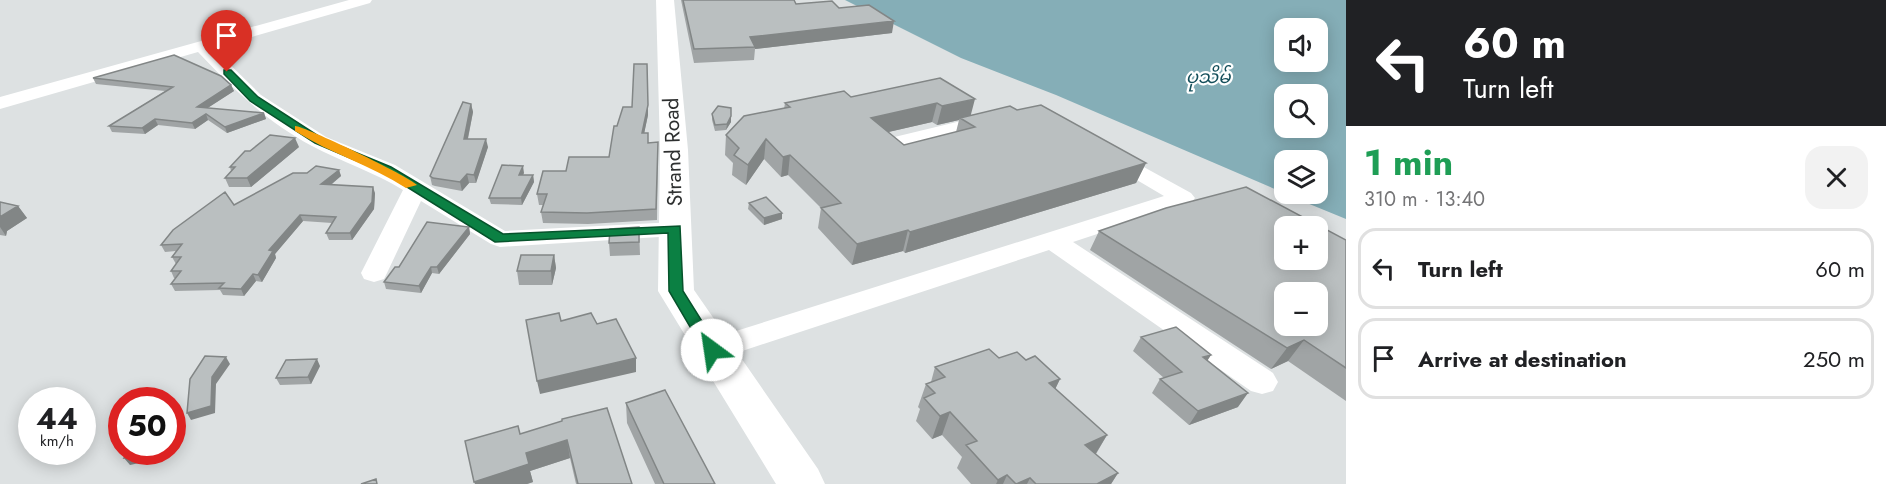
<!DOCTYPE html>
<html lang="en">
<head>
<meta charset="utf-8">
<style>
	:root { --surface:#fff; --page:#f2f2f2; --text:#202124; --muted:#757577; --line:#e0e0e0 }
	body { margin:0; font-family:Jost,"Noto Sans Myanmar",sans-serif; background:var(--page); color:var(--text); height:100vh; display:flex; flex-direction:column; font-size:22px; white-space:nowrap }
	* { box-sizing:border-box; margin:0 }
	p { font-size:20px; color:var(--muted) }
	.icon { flex:none; width:33px; height:33px; fill:none; stroke:currentColor; stroke-width:2; stroke-linecap:round; stroke-linejoin:round }
	.map { position:relative; flex:1; overflow:hidden }
	.side { display:flex; flex-direction:column; background:var(--surface); width:540px }
	.side>* { flex:none }
	.top-card { background:#202124; color:#fff; overflow:hidden }
	.controls { position:absolute; left:1274px; top:18px; display:grid; gap:12px }
	.controls a { display:grid; place-items:center; width:54px; height:54px; border-radius:12px; background:var(--surface); box-shadow:0 3px 15px #0003; font-size:30px }
	.speed { position:absolute; left:18px; top:387px; display:flex; gap:12px; font-size:30px; font-weight:700; text-align:center }
	.speed>* { display:grid; place-content:center; width:78px; height:78px; border-radius:50%; background:var(--surface); box-shadow:0 3px 15px #0003; line-height:1 }
	.speed small { font-size:15px; font-weight:400 }
	.speed .limit { border:9px solid #d22; background:#fff; color:#111 }
	.pin { position:absolute; display:grid; place-items:center; width:51px; height:51px; color:#fff; margin:-62px -26px; border-radius:50% 50% 50% 0; rotate:-45deg; box-shadow:0 0 6px #0007 }
	.pin .icon { rotate:45deg }
	.me { position:absolute; width:66px; margin:-33px; rotate:329deg; stroke-linejoin:round; filter:drop-shadow(0 0 4px #0008) }
	.turn { display:flex; align-items:center; gap:21px; height:126px; padding:0 18px; font-size:27px }
	.turn .icon { width:78px; height:78px; stroke-width:2.5 }
	.turn b { display:block; font-size:42px; line-height:51px }
	.round { display:grid; place-items:center; flex:none; width:63px; height:63px; border-radius:18px; background:var(--page) }
	.head { display:flex; align-items:center; justify-content:space-between; height:102px; padding:0 18px }
	h1 { font-size:36px; font-weight:700; line-height:45px; color:#1e9e55 }
	ul { padding:0; list-style:none }
	li { display:flex; align-items:center; gap:18px; height:81px; margin:0 12px 9px; padding:0 6px; border:3px solid var(--line); border-radius:18px }
	li div { flex:1 }
	li b { display:block; font-size:22px }
	li em { font-style:normal }
	main { display:flex; flex:1; min-height:0 }
	.map>svg:first-child { display:block }
</style>
</head>
<body>
<main>
<div class="map">
<svg width="1346" height="484" viewBox="0 0 1346 484">
	<rect width="100%" height="100%" fill="#dde1e2"/>
	<path fill="#85aeb7" fill-rule="evenodd" d="M845,0H1346V219L1285,194H1317V160H1284V193L1056,95L961,58ZM1284,28H1317V62H1284ZM1284,94H1317V128H1284Z"/>
	<g fill="none" stroke-linecap="round" stroke-linejoin="round">
		<path fill="#fff" fill-rule="evenodd" d="M349,0H372L370,3L213,48L261,95L326,137L395,165L505,231L675,222L684,224L687,229L684,234L675,236L500,247L491,244L421,201L387,273L384,279L374,282L364,279L361,273L403,190C374,172 342,162 312,146C267,122 233,89 198,52L0,109V97Z
			M990,114L997,116L1000,120L997,124L889,150L882,148L878,144L882,140Z
			M1111,149L1191,193L1195,198L1191,203L1073,242L1273,373L1278,382L1273,391L1262,394L1251,391L1049,250L712,361L701,358L697,350L701,342L1164,196L1103,160L1100,155L1103,150Z"/>
		<path fill="#fff" fill-rule="evenodd" d="M656,0H674L688,150L694,290L818,469L825,484H776L658,291L660,150Z"/>
	</g>
	<path fill="#a0a4a5" fill-rule="evenodd" d="M681,0H794L796,4L839,8L892,33L755,49L754,60L694,63Z
		M647,64L648,115L644,133L648,143L658,142L657,220L588,224L543,223L541,212L543,205H539L537,194L566,171L609,157L617,126L632,107Z
		M93,78L231,85L234,91L207,108L264,113L266,119L227,133L208,120L195,129L158,125L145,134L112,132L109,126L165,91L96,84Z
		M940,78L971,115L1017,110L1146,163L1136,183L905,253L903,251L852,265L818,228L821,208L788,175L781,177L764,159L746,185L732,175L733,163L725,155L726,135L784,109L785,103L851,97ZM959,120L956,132L904,145L888,132L932,122L937,125Z
		M471,104L473,112L468,139L488,147L476,183H469L462,191L435,186L432,185L430,176Z
		M712,114L731,122L726,130L715,131L712,120Z
		M299,147L251,187H229L225,178L231,171L230,167L250,151Z
		M339,170L341,176L331,185L375,193L374,209L352,240H329L326,233L332,223L303,221L275,254L276,258L262,282L256,281L244,296L223,295L220,290L175,291L171,284L176,278H174L171,271L176,264L172,257L176,251L165,252L161,245L234,205L307,173Z
		M524,173L523,175H533L534,182L522,205L491,204L489,198Z
		M0,202L18,206L27,218L7,231L6,236L0,235Z
		M749,203L782,219L764,225L748,209Z
		M469,227L470,234L439,274L432,273L421,293L386,289L384,282L399,267Z
		M639,227L640,255L610,256L609,243Z
		M1099,231L1346,240V401L1288,361L1271,369L1090,250Z
		M554,255L556,268L552,285H519L517,271Z
		M1141,337L1211,355L1207,360L1238,407L1189,425L1152,393L1160,379L1164,378L1133,351Z
		M999,358L1026,360L1060,379L1055,389L1107,435L1096,454L1118,473L1111,484H971L957,468L962,457L942,435L932,439L916,421L920,409L918,407L926,384L931,382L935,367Z
		M320,366L311,384L280,385L276,378Z
		M626,403L715,484H655L627,423Z
		M562,422L632,484H576L570,458L530,471L533,482L527,484H475L520,434Z"/>
	<path fill="#828686" d="M894,21L892,33L755,49V47L750,37Z
		M231,85L234,91L200,113L197,107Z
		M975,99L970,118H960L959,120L937,125L942,106Z
		M937,103L932,122L867,137L871,118Z
		M471,104L473,112L466,147L464,139Z
		M648,105V115L642,144V133Z
		M264,113L266,119L227,133L225,127Z
		M206,114L208,120L195,129L192,123Z
		M731,116V122L726,130L727,124Z
		M155,119L158,125L145,134L142,128Z
		M295,138L299,147L251,187L247,178Z
		M486,139L488,147L476,183L474,175Z
		M766,139L764,159L746,185L748,165Z
		M790,155L788,175L781,177L783,157Z
		M1146,163L1136,183L905,253L910,232Z
		M523,166L524,173L520,181L519,175Z
		M339,170L341,176L323,191L321,184Z
		M467,174L469,183L462,191L460,182Z
		M533,175L534,182L522,205L521,198Z
		M373,187L375,193L374,209L352,240L350,233Z
		M18,206L27,218L7,231L6,236L0,227V217Z
		M782,213V219L764,225V218Z
		M300,215L303,221L275,254L276,258L262,282L258,275L269,250Z
		M469,227L470,234L439,274L437,267Z
		M908,230L903,251L852,265L857,244Z
		M554,255L556,268L552,285L551,271Z
		M431,267L432,273L421,293L419,286Z
		M253,274L256,281L244,296L241,289Z
		M1304,340L1288,361L1271,369L1287,348Z
		M1211,355L1202,369L1203,357Z
		M226,357L230,364L216,384L215,413L191,420L187,413L212,377Z
		M636,358V372L540,394L537,381Z
		M317,359L320,366L311,384L308,377Z
		M1060,379L1049,402V383Z
		M1248,393L1238,407L1189,425L1198,411Z
		M950,412L942,435L932,439L940,416Z
		M1107,435L1093,458L1085,445Z
		M567,440L570,458L530,471L533,482L527,484H475L474,482L526,453Z
		M145,452H153L149,461L130,465L124,458Z
		M1118,473L1111,484H1097Z
		M1007,475L1003,484H996L998,480Z
		M1030,478L1027,484H1016Z"/>
	<path fill="#babfc0" stroke="#828686" stroke-width="1.5" fill-rule="evenodd" d="M683,0H794L796,4L832,1L839,8L869,5L894,21L750,37L755,47L694,49Z
		M174,55L221,76L231,85L197,107L264,113L225,127L206,114L192,123L155,119L142,128L109,126L173,87L93,78Z
		M634,64H647L648,105L642,133H648V143L658,142L656,209L587,213L541,212L547,194H537L543,171H566L569,157H609L614,126H617L623,107H632Z
		M940,78L975,99L942,106L937,103L871,118L904,145L975,127L960,118L1010,106L1017,110L1041,105L1146,163L910,232L908,230L857,244L821,208L841,203L790,155L783,157L766,139L748,165L734,155L739,148L726,135L744,116L790,107L785,103L844,91L851,97Z
		M463,102L471,104L464,139H486L474,175L467,174L460,182L433,178L430,176Z
		M718,106L731,108V116L727,124L715,125L712,114Z
		M270,135L295,138L247,178H225L235,167H230L245,151H250Z
		M502,165L523,166L519,175H533L521,198H489Z
		M316,166L339,170L321,184L373,187L372,202L350,233H326L336,217L300,215L269,250L273,251L258,275L253,274L241,289L219,288L224,283L171,284L181,271H171L181,257H172L182,244L161,245L173,230L225,192L234,205L293,173H307Z
		M1246,187L1346,240V368L1304,340L1287,348L1099,231L1166,208ZM1284,226H1317V260H1284ZM1284,292H1317V326H1284Z
		M766,197L782,213L764,218L749,203Z
		M0,202L18,206L0,217Z
		M427,222L469,227L437,267H431L419,286L384,282L395,267H399Z
		M639,227V242L609,243L610,229Z
		M521,255H554L551,271H517Z
		M559,313L561,321L591,313L597,324L616,319L636,358L537,381L526,320Z
		M1176,327L1211,355L1203,357L1248,393L1198,411L1160,379L1182,372L1141,337Z
		M989,349L999,358L1017,352L1026,360L1035,356L1060,379L1049,383L1107,435L1085,445L1118,473L1097,484H1036L1030,478L1016,484L1007,475L998,480L966,445L977,441L950,412L940,416L924,398L935,393L926,384L945,377L935,367Z
		M205,356L226,357L212,377L211,406L187,413L190,379Z
		M317,359L308,377L276,378L286,360Z
		M665,390L715,484H664L626,403Z
		M607,408L632,484H578L567,440L526,453L529,464L474,482L465,441L518,426L520,434L562,421V419Z
		M127,452H145L144,454L124,458Z
		M376,479L377,484H361Z"/>
	<path fill="#0b8043" stroke="#07532c" stroke-width="1.5" d="M224,70H231L258,97L323,139L391,167L503,234L680,226L683,291L720,350L717,354H706L669,291L668,233L495,242L383,172L315,143L250,101L224,74Z"/>
	<path fill="#f59e0b" d="M295,126C302,125 409,176 417,185L406,188C371,165 331,154 295,131Z"/>
	<g text-anchor="middle" stroke-width="4.5" stroke-linejoin="round" paint-order="stroke">
		<g font-size="18" font-style="italic" fill="#134e5a" stroke="#fff">
			<text x="1208" y="83">ပုသိမ်</text>
		</g>
		<g font-size="21" fill="#2e3030" stroke="#fff">
			<text transform="translate(673 152) rotate(-92)" y="7">Strand Road</text>
		</g>
	</g>
</svg>
<div class="controls">
<a><svg class="icon" aria-label="sound" viewBox="0 0 24 24"><path d="M4 9h4l5-4v14l-5-4H4zM17 9q2 3 0 6"/></svg></a>
<a><svg class="icon" aria-label="search" viewBox="0 0 24 24"><circle cx="10" cy="10" r="6"/><path d="M15 15l6 6"/></svg></a>
<a><svg class="icon" aria-label="layers" viewBox="0 0 24 24"><path d="M12 4l9 5-9 5-9-5zM3 14l9 5 9-5"/></svg></a>
<a>+</a>
<a>−</a>
</div>
<div class="speed"><div>44<small>km/h</small></div><div class="limit">50</div></div>
<div class="pin" style="left:227px;top:72px;background:#d93025"><svg class="icon" aria-label="arrive" viewBox="0 0 24 24"><path d="M6 21V4h12l-3 4 3 4H6"/></svg></div>
<svg class="me" style="left:712px;top:350px" viewBox="-20 -20 40 40"><circle r="19" fill="#fff"/><path d="M0-13L10 11 0 6-10 11z" fill="#0b8043"/></svg>
</div>
<section class="side">
<div class="top-card">
<div class="turn"><svg class="icon" aria-label="left" viewBox="0 0 24 24"><path d="M17 20v-9H6M10 6l-5 5 5 5"/></svg><div><b>60 m</b>Turn left</div></div>
</div>
<div class="head"><div><h1>1 min</h1><p>310 m · 13:40</p></div><a class="round"><svg class="icon" aria-label="close" viewBox="0 0 24 24"><path d="M6 6l12 12M18 6L6 18"/></svg></a></div>
<ul>
<li><svg class="icon" aria-label="left" viewBox="0 0 24 24"><path d="M17 20v-9H6M10 6l-5 5 5 5"/></svg><div><b>Turn left</b></div><em>60 m</em></li>
<li><svg class="icon" aria-label="arrive" viewBox="0 0 24 24"><path d="M6 21V4h12l-3 4 3 4H6"/></svg><div><b>Arrive at destination</b></div><em>250 m</em></li>
</ul>
</section>
</main>
</body>
</html>
